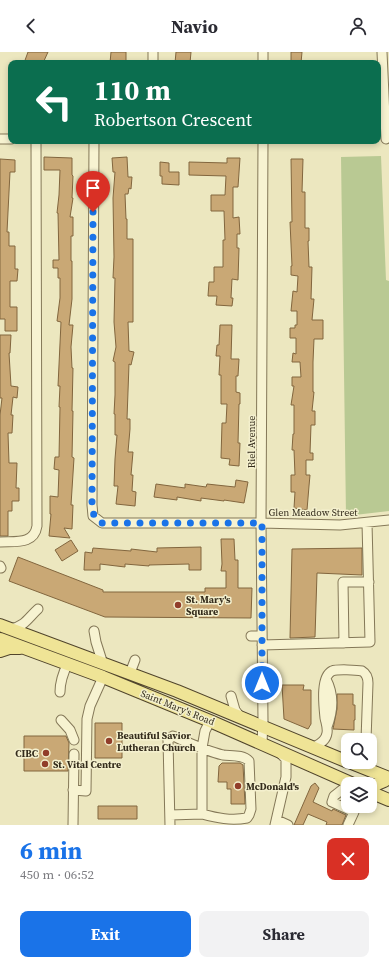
<!DOCTYPE html>
<html lang="en">
<head>
<meta charset="utf-8">
<style>
	:root { --surface:#fff; --page:#f2f2f3; --text:#2b2b33; --muted:#7c7c81; --accent:#1a73e8 }
	body { margin:0; font-family:"Source Serif 4",serif; background:var(--page); color:var(--text); height:100vh; display:flex; flex-direction:column; font-size:15px; white-space:nowrap }
	* { box-sizing:border-box; margin:0 }
	p { font-size:13px; color:var(--muted) }
	.icon { flex:none; width:22px; height:22px; fill:none; stroke:currentColor; stroke-width:2; stroke-linecap:round; stroke-linejoin:round }
	.map { position:relative; height:773px; overflow:hidden }
	.sheet { display:flex; flex-direction:column; background:var(--surface); flex:1 }
	.sheet>* { flex:none }
	.top-card { position:absolute; left:8px; top:8px; width:373px; height:84px; border-radius:8px; box-shadow:0 2px 6px #0003; background:#0b6e4f; color:#fff; overflow:hidden }
	.buttons { position:absolute; left:341px; top:681px; display:grid; gap:8px }
	.buttons a { display:grid; place-items:center; width:36px; height:36px; border-radius:8px; background:var(--surface); box-shadow:0 2px 6px #0003; font-size:20px }
	.pin { position:absolute; display:grid; place-items:center; width:34px; height:34px; color:#fff; margin:-41px -17px; border-radius:50% 50% 50% 0; rotate:-45deg; box-shadow:0 0 4px #0007 }
	.pin .icon { rotate:45deg }
	.me { position:absolute; width:44px; margin:-22px; rotate:0deg; stroke-linejoin:round; filter:drop-shadow(0 0 3px #0008) }
	.turn { display:flex; align-items:center; gap:14px; height:84px; padding:0 20px; font-size:18px }
	.turn .icon { width:52px; height:52px; stroke-width:2.5 }
	.turn b { display:block; font-size:28px; line-height:34px }
	.round { display:grid; place-items:center; flex:none; width:42px; height:42px; border-radius:8px; background:var(--page) }
	.summary { display:flex; align-items:center; justify-content:space-between; height:68px; padding:0 20px }
	h1 { font-size:24px; font-weight:700; line-height:30px; color:var(--accent) }
	.button { display:flex; gap:8px; margin-top:auto; padding:8px 20px }
	.button a { flex:1; height:46px; border-radius:8px; background:var(--accent); color:#fff; font-size:16px; font-weight:700; line-height:46px; text-align:center }
	.button a+a { background:var(--page); color:var(--text) }
	header { display:flex; justify-content:space-between; align-items:center; height:52px; padding:0 20px; background:var(--surface); font-size:18px; font-weight:700 }
	.map>svg:first-child { display:block }
</style>
</head>
<body>
<header><svg class="icon" aria-label="back" viewBox="0 0 24 24"><path d="M15 5l-7 7 7 7"/></svg>Navio<svg class="icon" aria-label="person" viewBox="0 0 24 24"><circle cx="12" cy="8" r="4"/><path d="M4 21q1-7 8-7t8 7"/></svg></header>
<div class="map">
<svg width="389" height="773" viewBox="0 0 389 773">
	<rect width="100%" height="100%" fill="#ece7bf"/>
	<path fill="#b9c993" d="M381,104L386,228L389,229V459L346,464L341,105Z"/>
	<path fill="#c9a875" stroke="#82663e" d="M28,0H48L43,11H24Z
		M111,0H126V11H110Z
		M176,0H191L190,11H175Z
		M291,0H302L301,11H291Z
		M44,105L72,106V123L73,124L72,146H73L70,165H73V184H71V209H72V247L69,273H73L71,295L72,316H73L72,359H73L72,405L74,406L71,453H73L72,477L64,476L70,486L49,484L51,462H50V444L58,445L59,418L54,417L55,405H59L60,355H59L60,334H58L61,270L57,269L60,246V226H58V216H53V208H59L58,161H57L59,143L60,118H44Z
		M127,105L128,125H132L131,137L129,136L128,142H125L126,167H127V187H133V270H128L129,299L134,300L131,313L129,312L127,367H130V377L128,400H133L131,423H133L132,439L136,440L135,454L116,452L118,434H114L115,407L117,383H115V362H114L115,343V310L113,309L116,295L114,270L115,226H113L114,205L113,146L115,120H113L112,106Z
		M227,106H240L238,135H233V166L239,165L240,182H237V196H239L238,228L232,227L231,246H233L232,254L216,253L217,244H208L209,230H214V215H223V188H225L224,159H211V143H225L226,124L189,123V110L227,111Z
		M0,107L15,108V120H10L7,180H9V194H15V217H18L17,229H10V255H17V279H5V267H0Z
		M291,107H303L302,140H305V176H309V189H308L309,215H312L311,247H314L312,268H323V287H314L313,310V340H314L312,359H315V373H311L310,401H313V408H306V423H310L309,434L307,458L294,456L295,440H291V423H295L294,398H292L293,382H294V353H291L294,334H292V325H301L300,310H292L293,301L296,302V286H290V276H295V273H297V259H291L293,239L297,240L298,224L291,223V214H292L290,170H292Z
		M160,110L169,111V120H179V133L162,132V124H160Z
		M220,273H232L231,307H239L238,324H236V340L240,341V352H239L238,391H240L239,414L229,413L230,407L221,406L222,371H226L227,352H221V323H219L220,304H216L217,293H219Z
		M0,283H11L10,301H9L11,334L18,335L17,346L13,345L11,363H13L12,381H8L9,411H17L16,436H19V449H12V459H8V484H0V363L2,346H0Z
		M236,428L248,430L244,451L224,448V449L201,446V449L177,445V448L154,445L156,432L185,436V432L206,435L207,432L235,435Z
		M221,487H234L235,508H238V536H252L251,566L105,565L9,529L18,505L103,538V540H205V536H226V519H221L222,512Z
		M71,488L78,499L62,509L55,498Z
		M201,495V518H189V512L149,513V514L125,512V515L100,512V518H84L85,500L92,501L93,496L131,499V497L157,500V496Z
		M362,496V523L317,521L315,585L290,586L292,497Z
		M282,633H304L303,638H311V672L308,677L284,667Z
		M337,642H353V653H355V668H354V678L333,677L337,657Z
		M95,671H122V706H95Z
		M24,684H66L69,691L68,719H24Z
		M222,711H240L243,713L245,752H231V737H227V730H218L219,714Z
		M315,731L319,736L313,750L332,759L333,757L346,763L342,773H326L327,770L308,762L303,773H294L311,734Z
		M98,754H137V767H98Z"/>
	<g fill="none" stroke-linecap="round" stroke-linejoin="round">
		<defs>
			<path id="minor" d="M263,0V11
				M382,0L386,87
				M153,11V0
				M0,87H11
				M94,89L92,453L93,464L102,471H261L340,473L389,468
				M0,490C15,489 34,493 37,474L36,89
				M0,514L1,516
				M11,577C25,574 28,566 38,557
				M94,579L96,590L103,612
				M251,584H262
				M344,591L343,530H369
				M262,593L370,590L367,471
				M130,621L135,608
				M326,627C334,642 333,659 327,675
				M60,640C60,629 63,621 68,611
				M231,644L235,658L241,666
				M61,668L70,678L74,688
				M262,691L263,669L261,471L263,89
				M313,696C319,692 326,689 327,681C328,676 326,671 325,666C324,655 320,625 332,619C337,617 357,618 362,619C367,622 368,626 368,631L366,688
				M348,733L334,744L332,750L354,760L348,773
				M73,738L86,739L87,667L90,654L103,625
				M170,763L202,762V696L205,679L210,669
				M277,768L288,773
				M73,773L74,702
				M170,773L168,688L173,684C189,691 206,699 223,703C231,704 243,702 249,709L251,757L249,763L247,766C231,769 217,766 202,762
				M275,773L286,725V707L279,700"/>
			<path id="major" d="M0,573L177,639L348,710
				M0,587L103,625L210,669L353,732
				M0,599L9,596H20
				M349,710L389,726
				M370,735L384,729L389,726
				M370,740L389,748"/>
		</defs>
		<use href="#minor" stroke="#847858" stroke-width="11"/>
		<use href="#major" stroke="#51452c" stroke-width="14"/>
		<use href="#minor" stroke="#f7f3d1" stroke-width="9"/>
		<use href="#major" stroke="#efe496" stroke-width="12"/>
	</g>
	<g fill="none" stroke-linecap="round" stroke-linejoin="round">
		<path stroke="#1a73e8" stroke-width="7" stroke-dasharray="0 12.6" d="M93,160L92,453L94,464L102,471H262V631"/>
	</g>
	<g fill="#913d2a" stroke="#f4f0ce" stroke-width="1.5">
		<circle cx="178" cy="553" r="4"/>
		<circle cx="109" cy="689" r="4"/>
		<circle cx="46" cy="701" r="4"/>
		<circle cx="45" cy="712" r="4"/>
		<circle cx="238" cy="734" r="4"/>
	</g>
	<g text-anchor="middle" stroke-width="3" stroke-linejoin="round" paint-order="stroke">
		<g font-size="10" fill="#342c1c" stroke="#f4f0ce">
			<text transform="translate(251 390) rotate(-90)" y="4">Riel Avenue</text>
			<text x="313" y="464">Glen Meadow Street</text>
			<text transform="translate(178 655) rotate(22)" y="4">Saint Mary's Road</text>
		</g>
		<g font-size="10" font-weight="bold" fill="#342c1c" stroke="#f4f0ce" text-anchor="start">
			<text x="186" y="551">St. Mary's<tspan x="186" dy="12">Square</tspan></text>
			<text x="117" y="687">Beautiful Savior<tspan x="117" dy="12">Lutheran Church</tspan></text>
			<text x="38" y="705" text-anchor="end">CIBC</text>
			<text x="53" y="716">St. Vital Centre</text>
			<text x="246" y="738">McDonald's</text>
		</g>
	</g>
</svg>
<div class="buttons">
<a><svg class="icon" aria-label="search" viewBox="0 0 24 24"><circle cx="10" cy="10" r="6"/><path d="M15 15l6 6"/></svg></a>
<a><svg class="icon" aria-label="layers" viewBox="0 0 24 24"><path d="M12 4l9 5-9 5-9-5zM3 14l9 5 9-5"/></svg></a>
</div>
<div class="pin" style="left:93px;top:160px;background:#d93025"><svg class="icon" aria-label="arrive" viewBox="0 0 24 24"><path d="M6 21V4h12l-3 4 3 4H6"/></svg></div>
<svg class="me" style="left:262px;top:631px" viewBox="-20 -20 40 40"><circle r="17" fill="#1a73e8" stroke="#fff" stroke-width="3"/><path d="M0-11L8 9 0 5-8 9z" fill="#fff"/></svg>
<div class="top-card">
<div class="turn"><svg class="icon" aria-label="left" viewBox="0 0 24 24"><path d="M17 20v-9H6M10 6l-5 5 5 5"/></svg><div><b>110 m</b>Robertson Crescent</div></div>
</div>
</div>
<section class="sheet">
<div class="summary"><div><h1>6 min</h1><p>450 m · 06:52</p></div><a class="round" style="background:#d93025;color:#fff"><svg class="icon" aria-label="close" viewBox="0 0 24 24"><path d="M6 6l12 12M18 6L6 18"/></svg></a></div>
<div class="button"><a>Exit</a><a>Share</a></div>
</section>
</body>
</html>
